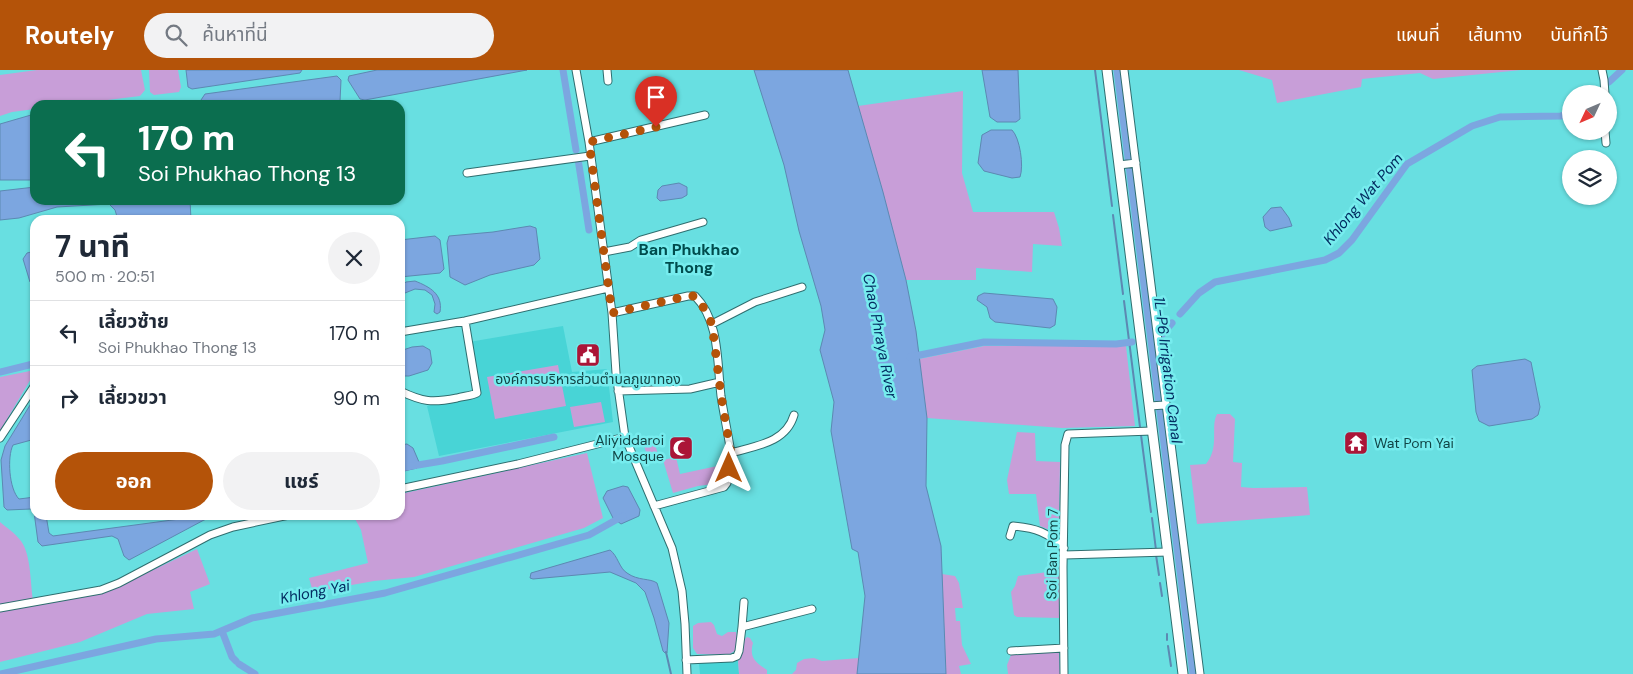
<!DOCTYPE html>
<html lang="th">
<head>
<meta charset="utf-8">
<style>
	:root { --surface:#fff; --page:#f2f2f3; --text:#1f2937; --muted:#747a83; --line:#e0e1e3; --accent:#b45309 }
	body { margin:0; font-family:"DM Sans","Noto Sans Thai",sans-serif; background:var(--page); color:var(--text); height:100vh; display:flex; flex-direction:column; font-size:19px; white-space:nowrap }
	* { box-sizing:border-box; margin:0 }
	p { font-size:16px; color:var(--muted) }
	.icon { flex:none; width:28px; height:28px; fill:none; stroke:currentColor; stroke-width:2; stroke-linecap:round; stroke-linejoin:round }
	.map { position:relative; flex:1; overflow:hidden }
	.sheet { position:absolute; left:30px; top:145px; width:375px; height:305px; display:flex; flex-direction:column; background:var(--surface); border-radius:15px; box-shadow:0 1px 4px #0004 }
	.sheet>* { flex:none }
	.hud { position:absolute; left:30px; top:30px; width:375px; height:105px; border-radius:15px; box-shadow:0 1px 4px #0004; background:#0b6e4f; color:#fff; overflow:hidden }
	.needle { width:32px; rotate:226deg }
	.controls { position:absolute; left:1562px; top:15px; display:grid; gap:10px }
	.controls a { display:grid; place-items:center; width:55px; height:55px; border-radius:50%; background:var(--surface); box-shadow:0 1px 4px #0004; font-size:25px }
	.pin { position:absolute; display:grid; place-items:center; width:42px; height:42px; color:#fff; margin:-51px -21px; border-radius:50% 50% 50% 0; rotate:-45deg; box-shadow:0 0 5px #0007 }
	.pin .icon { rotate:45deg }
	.me { position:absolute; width:55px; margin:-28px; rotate:0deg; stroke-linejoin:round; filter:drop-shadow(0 0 4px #0008) }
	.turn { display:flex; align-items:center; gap:18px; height:105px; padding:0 25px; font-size:22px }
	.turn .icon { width:65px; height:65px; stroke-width:2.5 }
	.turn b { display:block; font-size:35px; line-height:42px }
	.round { display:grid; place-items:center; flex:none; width:52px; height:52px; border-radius:26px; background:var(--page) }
	.head { display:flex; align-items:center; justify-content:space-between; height:85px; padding:0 25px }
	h1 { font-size:30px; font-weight:700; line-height:38px }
	.primary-button { display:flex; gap:10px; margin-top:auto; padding:10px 25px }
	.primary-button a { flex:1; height:58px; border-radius:30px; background:var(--accent); color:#fff; font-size:20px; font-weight:700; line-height:58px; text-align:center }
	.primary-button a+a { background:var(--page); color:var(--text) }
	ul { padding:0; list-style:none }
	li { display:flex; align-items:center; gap:15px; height:65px; padding:0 25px; border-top:1px solid var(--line) }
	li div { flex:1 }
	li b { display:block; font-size:19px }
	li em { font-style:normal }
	header { display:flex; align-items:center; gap:30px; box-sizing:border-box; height:70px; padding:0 25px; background:var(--accent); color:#fff }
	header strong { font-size:24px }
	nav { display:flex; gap:28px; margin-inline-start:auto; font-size:18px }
	.search { width:350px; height:45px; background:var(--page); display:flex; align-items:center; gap:12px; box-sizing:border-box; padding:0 18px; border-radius:28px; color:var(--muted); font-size:19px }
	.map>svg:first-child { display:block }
</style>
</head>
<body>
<header>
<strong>Routely</strong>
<div class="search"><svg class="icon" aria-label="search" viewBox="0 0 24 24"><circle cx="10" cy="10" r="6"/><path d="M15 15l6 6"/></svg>ค้นหาที่นี่</div>
<nav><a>แผนที่</a><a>เส้นทาง</a><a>บันทึกไว้</a></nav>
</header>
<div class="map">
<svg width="1633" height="604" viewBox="0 0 1633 604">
	<rect width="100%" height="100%" fill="#68dfe1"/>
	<path fill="#48d4d6" d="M563,256L572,302L607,299L613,352L439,386L427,336L479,324L469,272Z
		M738,591L739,604H700L699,593Z"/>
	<path fill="#c89ed8" d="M37,0H141L145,20L140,26L67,35H35V39L12,42L0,46V5Z
		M149,0H178L181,17L179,22L154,25L150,22Z
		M1239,0H1521L1433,9L1420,3L1362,9L1361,17L1277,33L1272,10Z
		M963,21L962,103L973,142H1054L1059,158L1062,176L1033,174L1032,202L976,198V210H906L858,36Z
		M984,276H1126L1135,356L1062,358L927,348L919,289Z
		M558,295L566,336L495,349L487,307Z
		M35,300V302L0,361V307Z
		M601,332L605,352L574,357L570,337Z
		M1217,344H1230L1235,349L1233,392L1242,393L1241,417L1253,418L1307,417L1310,445L1197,454L1190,395L1206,394C1220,377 1210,357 1217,344Z
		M1017,362L1035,363L1036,391L1060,392L1059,462L1057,463L1040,456L1036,424H1009L1007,410Z
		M653,366L659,389L649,392L642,369Z
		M587,383L603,448L584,458L414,507L374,511L313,522L309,508L368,493L361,460L353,445H400V424Z
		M676,387L680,404L722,395L721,413L698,416L673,423L663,390Z
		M0,452C7,458 15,463 21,471C32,486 30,517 34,536L95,524L130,511L197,479L210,514L190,522L194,539L147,544L80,572L0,592Z
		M1055,501L1059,504V548L1017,547L1014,545L1011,522L1015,516L1018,506Z
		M942,504L955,506L959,513L963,538H955L956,551H960L962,575L971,594L959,596L961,604H946Z
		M711,552L714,555L717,564L722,566L728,562H736L737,567L736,580L728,585L697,584L693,578V556L698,553Z
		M747,567L750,568L753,573C749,587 755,592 767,600V604H739L738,591L741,584L744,570Z
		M1059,582L1060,604H1008L1007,595L1011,585Z
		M814,588L822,591L859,588L857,604H792L796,600L797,593L804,589Z"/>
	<path fill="#7ca6e0" stroke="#5c89b2" d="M186,0H302L300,3L192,19L188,17Z
		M377,0H527L365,30L360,29L348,10L349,6Z
		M754,0H848L883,122L906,210L916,261L927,348L926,416L941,476L946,604H857L865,526L858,482L852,479L831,361L834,332L820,280L825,260L821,236L799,161L784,95Z
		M982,0H1018L1020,49L1016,52H997L990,47Z
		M337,6L341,10L340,31L334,34L201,35V30L205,24Z
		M31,45H35V110H0V54Z
		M991,60H1012C1020,68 1024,96 1020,107L1012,108L984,101L978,93L982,65Z
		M679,113L687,117V125L682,128L660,131L657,128L658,120L662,116Z
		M35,117V130H190L191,150H118L115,140L109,134L57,137L19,148L0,150V121Z
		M1281,137L1289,148L1292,156L1270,161L1265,157L1263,147L1271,138Z
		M530,156L536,158L540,189L534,195L490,205L465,215L450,207L447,173L449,166L493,162Z
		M435,166L440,170L444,199L440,203L400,207V170Z
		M35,181V216L30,212L23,189L27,183Z
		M415,211C430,217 443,224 440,242L437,244L434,242L435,234L432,225L425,220L415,219L400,225V217L406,212Z
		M984,223L1053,229L1057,237L1055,255L1050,258L995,252L990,248L987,237L977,230L978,226Z
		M423,276L430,280L432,293L428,300L409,306H400V281L412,277Z
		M1525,289L1531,292L1540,337L1538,345L1532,349L1489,356L1479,351L1476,342L1472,300L1477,296Z
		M35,327V369L13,375C7,387 9,419 19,429L35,427V445H46L49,463L53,466L187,448L189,445H218L204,450L129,490L124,486L118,469L112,466L42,476L38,472L34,442L31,439L7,440L4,437L1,390L5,376Z
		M407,374L413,378L419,392L417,398L400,402V375Z
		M623,416L628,417L640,440L639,446L621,454L613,448L603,428L607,421Z
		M610,480C618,486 619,498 627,503C638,511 650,508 657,513L669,553L667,583H665L663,581L654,548L645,522L636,513L610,502L533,509L530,508L531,503Z"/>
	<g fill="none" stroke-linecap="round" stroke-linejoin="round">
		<path stroke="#5c89b2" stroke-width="2" d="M1095,0L1112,136
			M1113,145L1123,224
			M1124,231L1140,357
			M1141,365L1151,442
			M1152,448L1156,480
			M1156,485L1159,505
			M1160,513L1162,526
			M1167,564V570
			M1168,576L1171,596
			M666,582L671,604"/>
		<path stroke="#7ca6e0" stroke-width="7" d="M563,0L576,80
			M1117,0L1193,604
			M1609,12L1622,0
			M1596,24L1599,21
			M578,89L589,160
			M1180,244L1199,223L1215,212L1325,190L1339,183L1352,170L1407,94L1472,56L1500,47L1561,46L1571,42
			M1161,266L1172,253
			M910,287L984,272L1116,274L1132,272
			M0,302L33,294
			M400,398L442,391L554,367
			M222,561L232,587L236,591
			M239,594L255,604
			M1,604L156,569L214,564L252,548L385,523L589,465L623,446"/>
		<defs>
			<path id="minor" d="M576,0L589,72L612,243L616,303L625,367L672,478L682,521L685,554L687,604
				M607,0L608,11
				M1124,0L1200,604
				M1602,0L1604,10L1605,24
				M1605,61L1606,73
				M589,72L705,45
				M1119,95L1136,93
				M467,103L590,86
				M604,182L630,177L641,170L703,152
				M612,243L688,226H695C720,251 717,293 721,326C724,345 728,364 731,383
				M712,254L755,232L802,217
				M400,262L465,251L608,218
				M400,321C423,332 432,333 457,328C464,326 471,326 477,323L465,251
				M618,321L690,319L720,312
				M1149,336L1165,335
				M0,368L35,315
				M400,419L518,394L625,367
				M654,436L724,417L727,413L731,383C755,376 786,373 794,345
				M1010,466L1013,456C1036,458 1047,462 1064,478
				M1064,485L1168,482
				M0,538L101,520L119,513L210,465L233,457L289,445
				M742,557L744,532
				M1011,581L1064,578
				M686,590L732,588L737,586L739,581L742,557L812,539
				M1064,604L1063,497L1065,375L1068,364L1152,361"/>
			<path id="major" d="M1107,0L1183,604"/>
		</defs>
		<use href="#minor" stroke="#2f6e6f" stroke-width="9"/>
		<use href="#major" stroke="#2f6e6f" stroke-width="11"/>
		<use href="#minor" stroke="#fff" stroke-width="7"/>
		<use href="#major" stroke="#fff" stroke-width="9"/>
	</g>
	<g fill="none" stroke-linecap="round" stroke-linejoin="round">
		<path stroke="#b45309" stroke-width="9" stroke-dasharray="0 16.2" d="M656,57L589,72L612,243L688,226H695L700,231L712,254L721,325L731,384L729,398"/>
	</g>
	<defs>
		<symbol id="civic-square" viewBox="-11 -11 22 22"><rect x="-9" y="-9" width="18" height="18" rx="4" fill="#ab1537" stroke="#76ecee"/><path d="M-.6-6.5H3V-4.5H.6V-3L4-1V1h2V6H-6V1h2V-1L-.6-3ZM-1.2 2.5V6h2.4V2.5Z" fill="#fff"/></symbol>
		<symbol id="temple-square" viewBox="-11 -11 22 22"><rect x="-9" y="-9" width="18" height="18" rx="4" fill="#ab1537" stroke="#76ecee"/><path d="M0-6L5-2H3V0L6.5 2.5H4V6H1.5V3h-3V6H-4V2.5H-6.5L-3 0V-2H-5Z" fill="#fff"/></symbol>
		<symbol id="mosque-square" viewBox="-11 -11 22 22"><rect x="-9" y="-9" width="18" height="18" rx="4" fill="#ab1537" stroke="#76ecee"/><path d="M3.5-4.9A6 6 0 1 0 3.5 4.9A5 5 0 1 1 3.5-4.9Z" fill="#fff"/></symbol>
	</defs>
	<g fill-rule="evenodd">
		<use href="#civic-square" x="574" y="271" width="28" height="28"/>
		<use href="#temple-square" x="1342" y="359" width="28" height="28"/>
		<use href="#mosque-square" x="667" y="364" width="28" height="28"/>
	</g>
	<g text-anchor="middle" stroke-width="5" stroke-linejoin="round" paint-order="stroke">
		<g font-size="14" fill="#114546" stroke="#76ecee">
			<text x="588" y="314">องค์การบริหารส่วนตำบลภูเขาทอง</text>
			<text x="664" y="375" text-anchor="end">Aliyiddaroi<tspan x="664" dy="16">Mosque</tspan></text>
			<text x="1374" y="378" text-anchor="start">Wat Pom Yai</text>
		</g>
		<g font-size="14" fill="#114546" stroke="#76ecee">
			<text transform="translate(1052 484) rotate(-89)" y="5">Soi Ban Pom 7</text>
		</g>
		<g font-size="15" font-style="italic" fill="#032d61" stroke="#76ecee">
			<text transform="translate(1363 129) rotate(-50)" y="5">Khlong Wat Pom</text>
			<text transform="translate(880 266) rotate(79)" y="5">Chao Phraya River</text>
			<text transform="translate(1168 300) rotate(83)" y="5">1L-P6 Irrigation Canal</text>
			<text transform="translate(315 522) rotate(-11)" y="5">Khlong Yai</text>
		</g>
		<g font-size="16" font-weight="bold" fill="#004c4d" stroke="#76ecee">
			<text x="689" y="185">Ban Phukhao<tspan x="689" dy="18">Thong</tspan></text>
		</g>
	</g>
</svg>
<div class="controls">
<a><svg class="needle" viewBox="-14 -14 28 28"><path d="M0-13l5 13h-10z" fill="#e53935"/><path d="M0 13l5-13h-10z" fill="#747a83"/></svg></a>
<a><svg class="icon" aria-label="layers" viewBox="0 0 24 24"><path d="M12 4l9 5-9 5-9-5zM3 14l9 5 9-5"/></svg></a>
</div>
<div class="pin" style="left:656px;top:57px;background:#d93025"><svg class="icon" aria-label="arrive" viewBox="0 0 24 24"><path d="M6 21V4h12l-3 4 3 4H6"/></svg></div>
<svg class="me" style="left:729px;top:398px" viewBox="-20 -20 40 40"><path d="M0-17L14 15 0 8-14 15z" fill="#b45309" stroke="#fff" stroke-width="4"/></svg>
<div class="hud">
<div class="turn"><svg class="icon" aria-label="left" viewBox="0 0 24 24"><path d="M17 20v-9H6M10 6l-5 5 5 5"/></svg><div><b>170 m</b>Soi Phukhao Thong 13</div></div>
</div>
<section class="sheet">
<div class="head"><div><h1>7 นาที</h1><p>500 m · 20:51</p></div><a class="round"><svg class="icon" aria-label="close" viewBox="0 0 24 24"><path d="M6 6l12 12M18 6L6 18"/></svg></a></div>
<ul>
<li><svg class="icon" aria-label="left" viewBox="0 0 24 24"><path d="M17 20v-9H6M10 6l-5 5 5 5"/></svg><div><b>เลี้ยวซ้าย</b><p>Soi Phukhao Thong 13</p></div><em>170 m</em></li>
<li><svg class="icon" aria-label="right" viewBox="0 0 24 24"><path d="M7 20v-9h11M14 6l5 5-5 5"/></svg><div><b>เลี้ยวขวา</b></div><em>90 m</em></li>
</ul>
<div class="primary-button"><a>ออก</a><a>แชร์</a></div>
</section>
</div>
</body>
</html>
